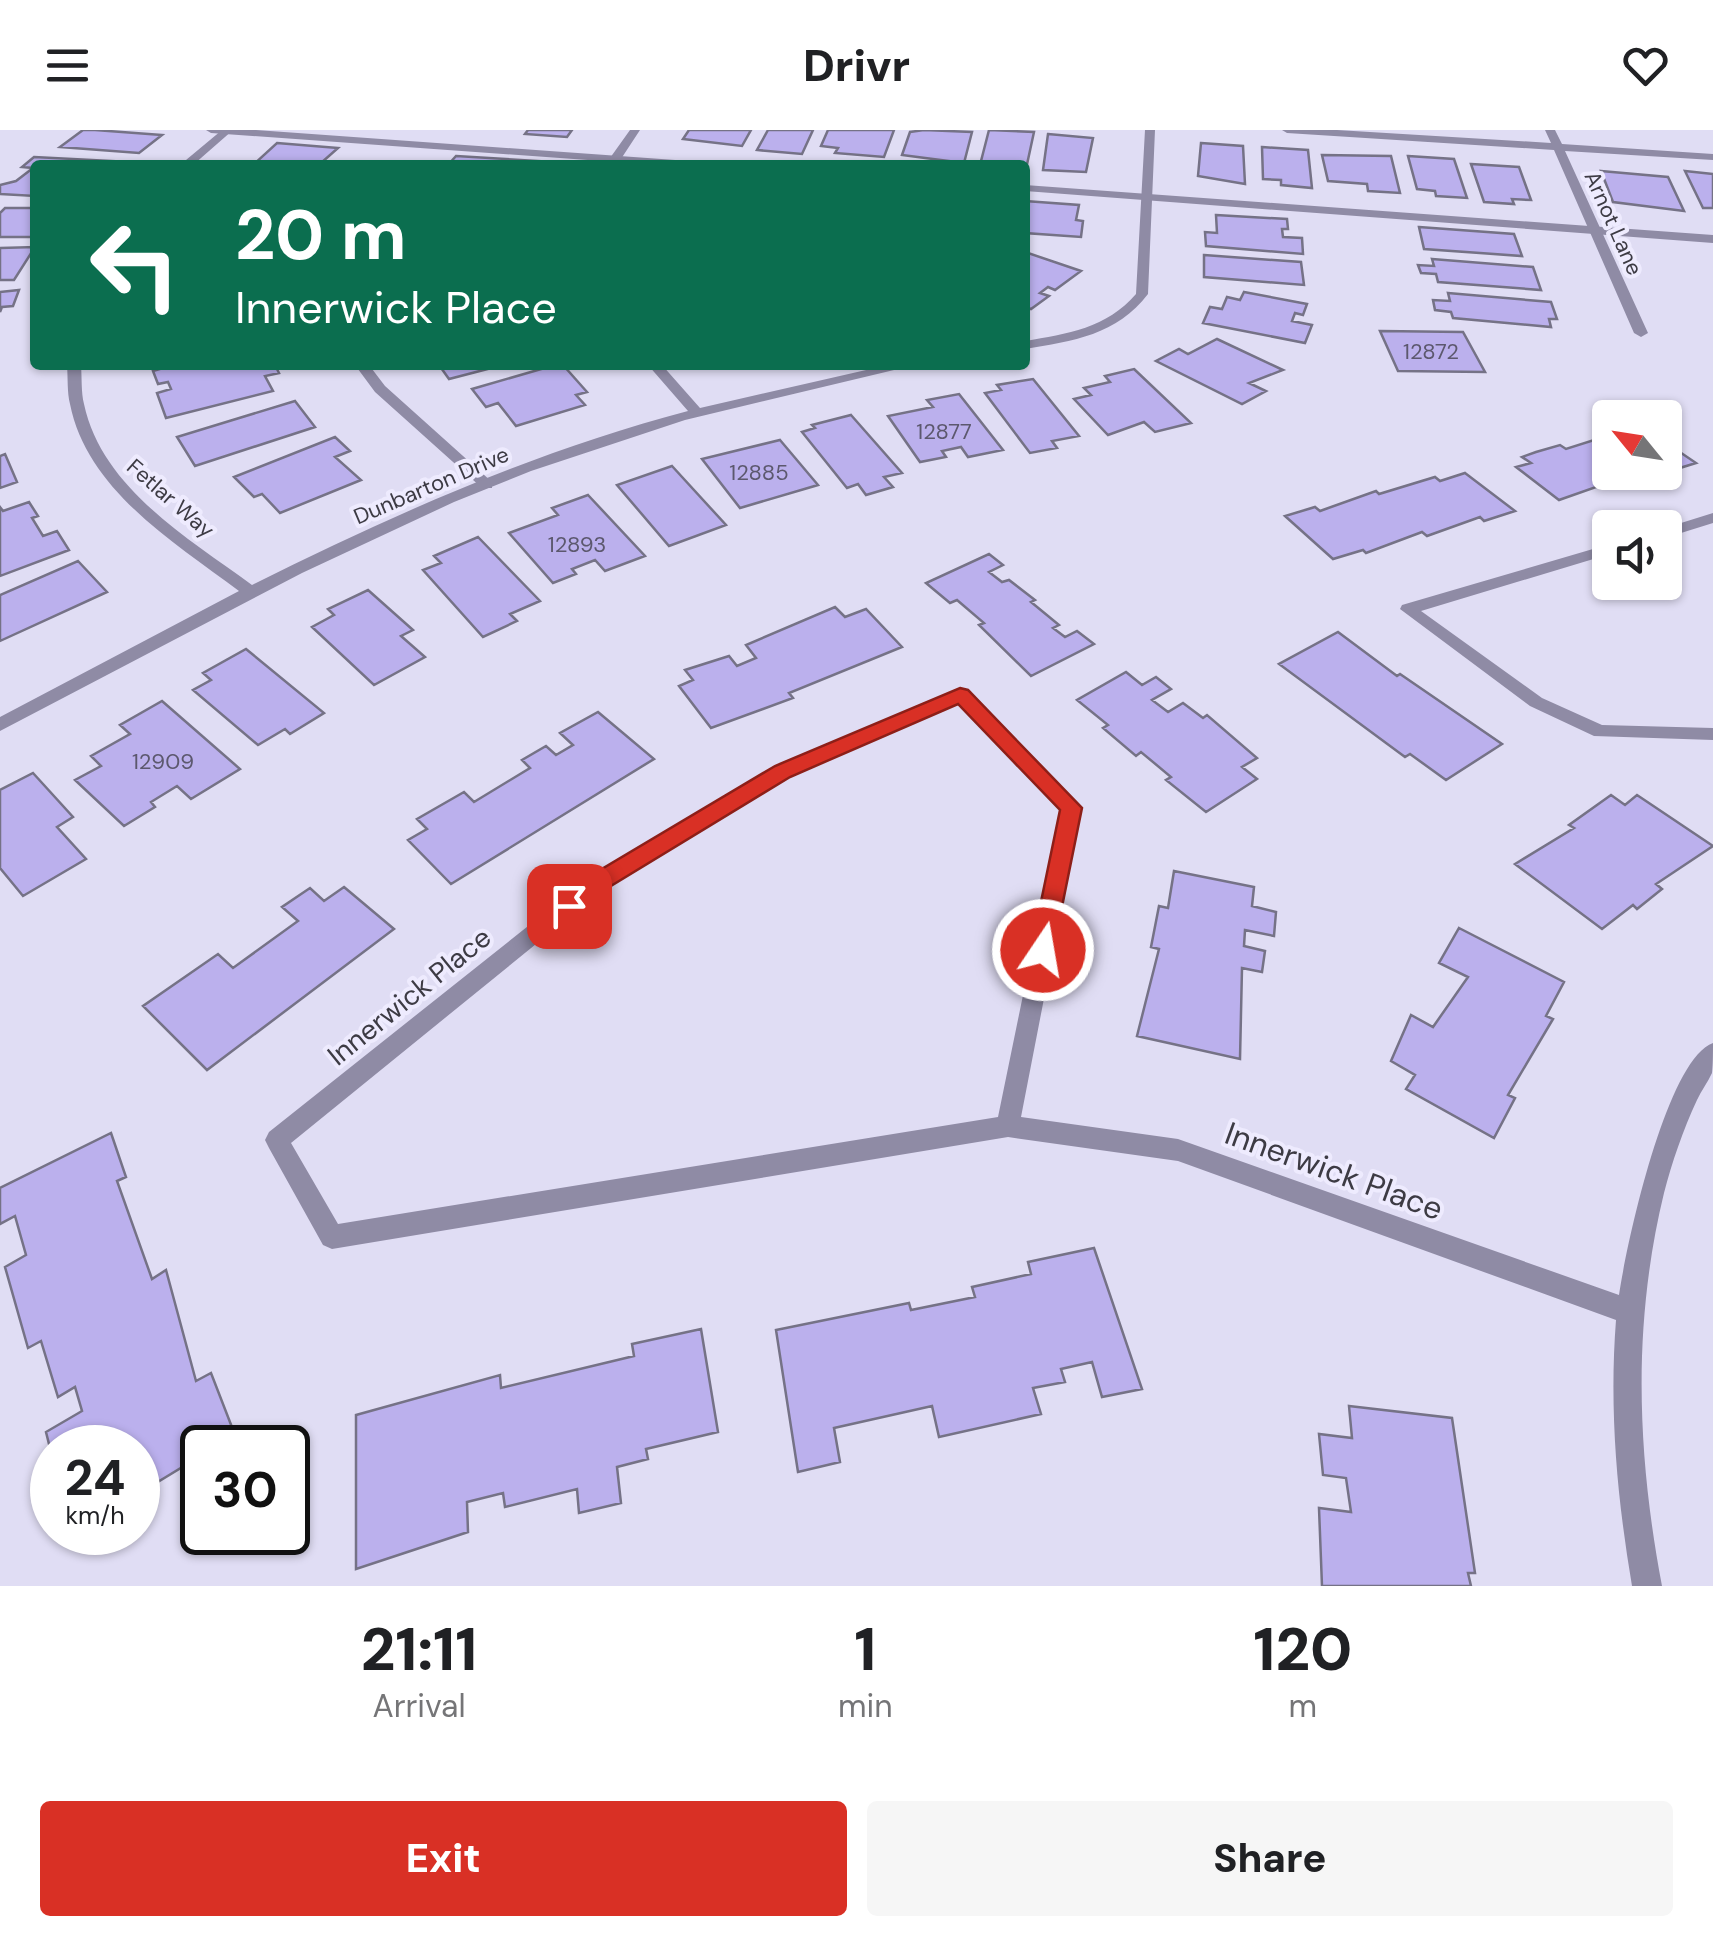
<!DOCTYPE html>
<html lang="en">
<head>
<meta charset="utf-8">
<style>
	:root { --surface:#fff; --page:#f6f6f6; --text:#202124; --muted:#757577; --accent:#d93025 }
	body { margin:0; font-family:"DM Sans",sans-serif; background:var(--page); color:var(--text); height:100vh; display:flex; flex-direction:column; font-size:38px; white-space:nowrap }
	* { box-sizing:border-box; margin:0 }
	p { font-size:32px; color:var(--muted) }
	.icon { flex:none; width:55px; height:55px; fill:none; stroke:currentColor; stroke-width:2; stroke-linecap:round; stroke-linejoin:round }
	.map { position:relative; height:1456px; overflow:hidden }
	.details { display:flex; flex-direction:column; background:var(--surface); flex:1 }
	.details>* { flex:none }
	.banner { position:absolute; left:30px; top:30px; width:1000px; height:210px; border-radius:10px; box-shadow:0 2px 8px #0004; background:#0b6e4f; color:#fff; overflow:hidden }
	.needle { width:65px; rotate:300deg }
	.controls { position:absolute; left:1592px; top:270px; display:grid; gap:20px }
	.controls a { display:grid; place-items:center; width:90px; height:90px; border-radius:10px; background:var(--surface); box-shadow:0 2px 8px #0004; font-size:50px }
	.speed { position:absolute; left:30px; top:1295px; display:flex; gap:20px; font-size:50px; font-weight:700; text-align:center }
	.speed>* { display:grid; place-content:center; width:130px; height:130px; border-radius:50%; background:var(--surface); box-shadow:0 2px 8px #0004; line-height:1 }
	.speed small { font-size:25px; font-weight:400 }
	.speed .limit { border:5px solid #111; border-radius:15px; background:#fff; color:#111 }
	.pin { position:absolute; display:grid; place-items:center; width:85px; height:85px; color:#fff; margin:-42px; border-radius:20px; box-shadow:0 5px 15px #0006 }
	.me { position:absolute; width:110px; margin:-55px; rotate:12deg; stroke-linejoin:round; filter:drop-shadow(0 0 8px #0008) }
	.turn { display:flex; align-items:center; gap:35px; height:210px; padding:0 40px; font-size:45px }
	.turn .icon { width:130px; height:130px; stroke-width:2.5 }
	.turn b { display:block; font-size:70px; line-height:85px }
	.eta { display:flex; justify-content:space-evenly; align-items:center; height:170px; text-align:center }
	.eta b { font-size:60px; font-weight:800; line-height:70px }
	.primary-button { display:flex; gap:20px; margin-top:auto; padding:20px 40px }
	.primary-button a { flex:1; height:115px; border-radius:10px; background:var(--accent); color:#fff; font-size:40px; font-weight:800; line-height:115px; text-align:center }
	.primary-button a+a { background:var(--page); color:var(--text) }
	header { display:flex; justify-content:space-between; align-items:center; height:130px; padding:0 40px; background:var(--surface); font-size:45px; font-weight:800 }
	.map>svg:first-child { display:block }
</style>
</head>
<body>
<header><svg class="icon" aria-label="menu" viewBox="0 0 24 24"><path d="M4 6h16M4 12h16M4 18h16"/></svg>Drivr<svg class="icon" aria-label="heart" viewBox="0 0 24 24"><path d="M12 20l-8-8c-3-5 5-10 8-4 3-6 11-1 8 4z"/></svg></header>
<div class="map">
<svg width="1713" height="1456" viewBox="0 0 1713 1456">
	<rect width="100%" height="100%" fill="#e0ddf4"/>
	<path fill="#bbb0ed" stroke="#757286" stroke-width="2.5" d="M83,0H95L162,5L139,23L60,17Z
		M528,0H572L567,7L525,4Z
		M689,0H751L742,16L683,9Z
		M768,0H813L802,24L757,20Z
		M828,0H894L884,27L835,23L838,18L821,16Z
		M924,0L972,2L964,33L902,25L910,2Z
		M989,0L1034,2L1026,39L1025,35H980Z
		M1048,4L1093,8L1086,42L1043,40Z
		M277,13L338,18L321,33L332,35H253Z
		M1201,13L1243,16L1245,54L1198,46Z
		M1262,17L1308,20L1312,58L1281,55V50L1263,49Z
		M1322,25L1391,26L1400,63L1368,61L1367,54L1328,51Z
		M456,26L539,31L536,35H448Z
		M1408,26L1454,29L1467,68L1436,66L1435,61L1417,59Z
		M34,27L113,31L109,35H114H35V66L0,64V55L16,51L33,38L22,37Z
		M1471,34L1519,37L1531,70L1512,69L1514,74L1484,72Z
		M1601,41L1668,47L1684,81L1613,72Z
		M1685,41L1713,44V78H1703Z
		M1025,71L1079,75L1076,90L1083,91L1081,107L1025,103Z
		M5,78H35V107H0V83Z
		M1216,85L1287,89L1288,99H1282L1283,107L1302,108L1303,124L1206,116L1205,102L1217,103Z
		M1419,97L1514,104L1522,126L1424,119Z
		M35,117L14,150H0V118Z
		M1025,122L1081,141L1055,160L1048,157L1040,163L1049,166L1031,179L1025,177Z
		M1204,125L1301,132L1304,155L1204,147Z
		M1432,129L1533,137L1541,160L1438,152L1436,144L1421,143L1418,135L1434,136Z
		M19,160L13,176L2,177L0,182V162Z
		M1244,162L1307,174L1303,185L1295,183L1292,191L1312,195L1305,213L1203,193L1210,177L1222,179L1227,167L1240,170Z
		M1448,163L1551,172L1557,189H1549L1551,197L1453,188L1451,182L1435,180L1433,170L1450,171Z
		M1380,201L1463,202L1485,242L1398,241Z
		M1217,209L1283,240L1249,253L1266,261L1242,274L1156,231L1179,219L1188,224Z
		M275,235L279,243L265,246L273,261L166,288L157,263L171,259L168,252L158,254L153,241L173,235Z
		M439,235H503L449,249Z
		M555,235H563L587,262L576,265L585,275L516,296L498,273L486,277L472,259Z
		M1134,239L1191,293L1155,302L1144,292L1108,305L1074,269L1091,265L1084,258L1110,252L1105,246Z
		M1033,249L1079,306L1052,311L1057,318L1030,323L985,263L1001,260L997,255Z
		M959,264L1003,320L968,327L961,317L942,321L946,327L920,332L888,286L933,277L927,270Z
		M295,271L315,297L195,336L177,307Z
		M851,285L902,343L884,347L893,357L866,365L858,354L847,358L802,302L815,298L812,295Z
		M1610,305V342H1643L1638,344L1642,347L1615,355L1610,352L1559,370L1516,337L1531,333L1522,327L1536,322L1560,315L1566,319Z
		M335,307L350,321L335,327L361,350L280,383L262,364L254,367L234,347Z
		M780,310L818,355L740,378L702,329Z
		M1665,312L1696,333L1670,341L1665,337Z
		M5,324L17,352L0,358V326Z
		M672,336L726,395L669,416L617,355Z
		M1465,343L1515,381L1484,391L1480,387L1427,406L1422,402L1366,423L1363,420L1333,429L1285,386L1315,377L1320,381L1376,361L1379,364L1435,347L1440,351Z
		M588,365L645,426L605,441L595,430L572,439L576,444L553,453L509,403L558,385L552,378Z
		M29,372L38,386L32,388L43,406L57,401L69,420L0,446V377L3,381Z
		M478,407L540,471L510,484L517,491L483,507L423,440L441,433L434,426Z
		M989,424L1003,435L989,442L1002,452L1009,450L1035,470L1031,472L1059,495L1053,498L1065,507L1077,501L1094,514L1031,546L979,495L984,493L957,470L950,473L926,453Z
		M78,431L107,462L0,511V465Z
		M368,460L413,500L401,506L425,527L374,555L312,497L334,485L328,479Z
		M835,477L845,487L866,479L902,517L789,563L793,568L711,598L679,556L693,550L685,540L729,526L737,536L756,528L746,515Z
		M1338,502L1397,546L1400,544L1502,614L1446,650L1410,624L1405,627L1279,534Z
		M246,519L324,583L290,604L285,599L258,615L193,560L211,550L203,543Z
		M1126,542L1142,555L1156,547L1171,559L1152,570L1168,582L1183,573L1203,588L1207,585L1257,628L1242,637L1257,649L1206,682L1166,650L1171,647L1141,622L1136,626L1103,598L1108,595L1077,570Z
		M162,571L240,639L191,669L177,656L151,672L155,677L124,696L75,650L101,636L91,626L130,604L120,595Z
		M598,582L654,629L451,754L408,710L427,699L417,689L464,662L474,672L530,638L522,630L546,616L556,625L573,615L560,603Z
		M33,643L73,687L57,697L86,729L23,766L0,738V660Z
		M1611,665L1625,675L1637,665L1713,716L1656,754L1662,759L1637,779L1633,775L1602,799L1515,734L1574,698L1569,695Z
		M1174,741L1254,757L1252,776L1276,782L1274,806L1245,800L1244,816L1265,821L1262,842L1242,838L1240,929L1137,906L1159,819L1151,817L1159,776L1168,778Z
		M344,757L394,799L207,940L143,876L218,824L233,838L298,791L282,777L310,758L324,771Z
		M1459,798L1564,852L1546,886L1553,889L1508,965L1515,968L1494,1008L1406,959L1415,945L1391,931L1411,885L1433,897L1468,847L1439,833Z
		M111,1003L126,1047L117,1051L152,1149L166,1140L196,1251L211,1243L235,1305L214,1318H202V1325L138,1364V1318H105L102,1308L87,1318H52V1326L46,1302L82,1281L75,1257L58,1267L41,1211L28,1218L5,1137L26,1125L15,1086L0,1094V1058Z
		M1094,1118L1142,1259L1102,1267L1092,1232L1061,1239L1065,1252L1033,1258L1041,1284L939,1307L932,1276L834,1298L840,1332L798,1342L776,1200L909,1173L911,1180L975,1167L972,1157L1031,1144L1028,1132Z
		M701,1199L718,1302L646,1319L648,1329L617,1337L621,1373L579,1383L577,1359L505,1377L503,1363L467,1372L468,1402L356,1439V1285L500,1245L501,1258L634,1226L632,1214Z
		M1349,1276L1452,1288L1475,1443H1468L1471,1456H1322L1319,1378L1351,1382L1346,1348L1323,1345L1319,1304L1352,1308Z"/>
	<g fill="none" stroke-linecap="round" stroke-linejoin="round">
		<path fill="#8f8ba5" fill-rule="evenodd" d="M206,0H256L703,32L709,35H657L211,3Z
			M1025,55L1713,105V113L1025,61Z
			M355,235H369L385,256L492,352V358H482L375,262Z"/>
		<path fill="#8f8ba5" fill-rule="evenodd" d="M222,0H233L193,35H180Z
			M630,0H640L617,35H605Z
			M1145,0H1155L1148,164C1117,205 1073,211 1025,219V211C1067,204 1107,198 1136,164Z
			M1282,0H1337L1551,13L1545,0H1555L1562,14L1713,24V30L1565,21L1648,203L1641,207L1634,203L1554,20L1287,3Z
			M67,235H81C82,248 81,262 84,274C102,358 188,408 252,455C392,385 536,321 688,281L648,235H662L700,278L888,235H915L685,290L531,341L454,372L302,443L0,601V587L239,461C175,413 87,360 70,274C67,262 68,248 67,235Z
			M1713,383V393L1665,408V398Z
			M1610,414V424L1421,481L1542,568L1602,595L1713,598V610L1594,606L1530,576L1400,479L1402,475Z
			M961,559L967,561L1081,678L1021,987L1178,1009L1619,1165C1626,1117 1666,930 1713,913C1713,923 1713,935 1712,943C1708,952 1701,961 1697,970C1683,1000 1672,1032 1664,1063C1632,1195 1637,1324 1662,1456H1632C1617,1367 1609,1280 1616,1190L1178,1031L1008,1007L332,1119L323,1115L269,1018L265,1010L269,1002L591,746L775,637ZM958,573L1061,680L998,987L338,1094L291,1013L605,758L789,647Z"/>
	</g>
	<path fill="#d93025" stroke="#8d1f18" stroke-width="2.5" d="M960,558L968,560L1082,678L1052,826H1034L1031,820L1060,680L958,574L790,647L606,759L578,782H561L558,776L590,746L775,636Z"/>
	<g text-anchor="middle" stroke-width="8" stroke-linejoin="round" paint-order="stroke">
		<g font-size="22" fill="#3d3b44" stroke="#eeebfe">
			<text transform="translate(1614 93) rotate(66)" y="8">Arnot Lane</text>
			<text transform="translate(431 355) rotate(-23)" y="8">Dunbarton Drive</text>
			<text transform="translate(171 368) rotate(41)" y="8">Fetlar Way</text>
		</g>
		<g font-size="22" fill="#5c586e">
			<text x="1431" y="229">12872</text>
			<text x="944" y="309">12877</text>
			<text x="759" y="350">12885</text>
			<text x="577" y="422">12893</text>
			<text x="163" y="639">12909</text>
		</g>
		<g font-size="28" fill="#3d3b44" stroke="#eeebfe">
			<text transform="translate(409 866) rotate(-39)" y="10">Innerwick Place</text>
		</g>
		<g font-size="32" fill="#3d3b44" stroke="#eeebfe">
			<text transform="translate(1334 1041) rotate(20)" y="11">Innerwick Place</text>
		</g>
	</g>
</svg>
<div class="controls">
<a><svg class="needle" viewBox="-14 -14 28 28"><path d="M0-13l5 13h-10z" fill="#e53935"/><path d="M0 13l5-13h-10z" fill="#757577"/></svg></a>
<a><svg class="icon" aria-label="sound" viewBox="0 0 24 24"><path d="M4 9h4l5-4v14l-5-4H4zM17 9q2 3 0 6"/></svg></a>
</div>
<div class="speed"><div>24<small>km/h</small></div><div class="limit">30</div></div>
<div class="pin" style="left:569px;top:776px;background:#d93025"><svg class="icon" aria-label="arrive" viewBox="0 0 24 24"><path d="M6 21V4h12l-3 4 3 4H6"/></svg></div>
<svg class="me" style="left:1043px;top:820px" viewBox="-20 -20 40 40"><circle r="17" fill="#d93025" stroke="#fff" stroke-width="3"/><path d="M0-11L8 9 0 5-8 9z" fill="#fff"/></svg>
<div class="banner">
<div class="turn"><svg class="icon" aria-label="left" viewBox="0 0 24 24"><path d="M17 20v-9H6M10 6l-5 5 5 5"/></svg><div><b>20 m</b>Innerwick Place</div></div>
</div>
</div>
<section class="details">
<div class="eta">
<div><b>21:11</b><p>Arrival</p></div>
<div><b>1</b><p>min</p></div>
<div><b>120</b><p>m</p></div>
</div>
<div class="primary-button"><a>Exit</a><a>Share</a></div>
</section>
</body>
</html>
